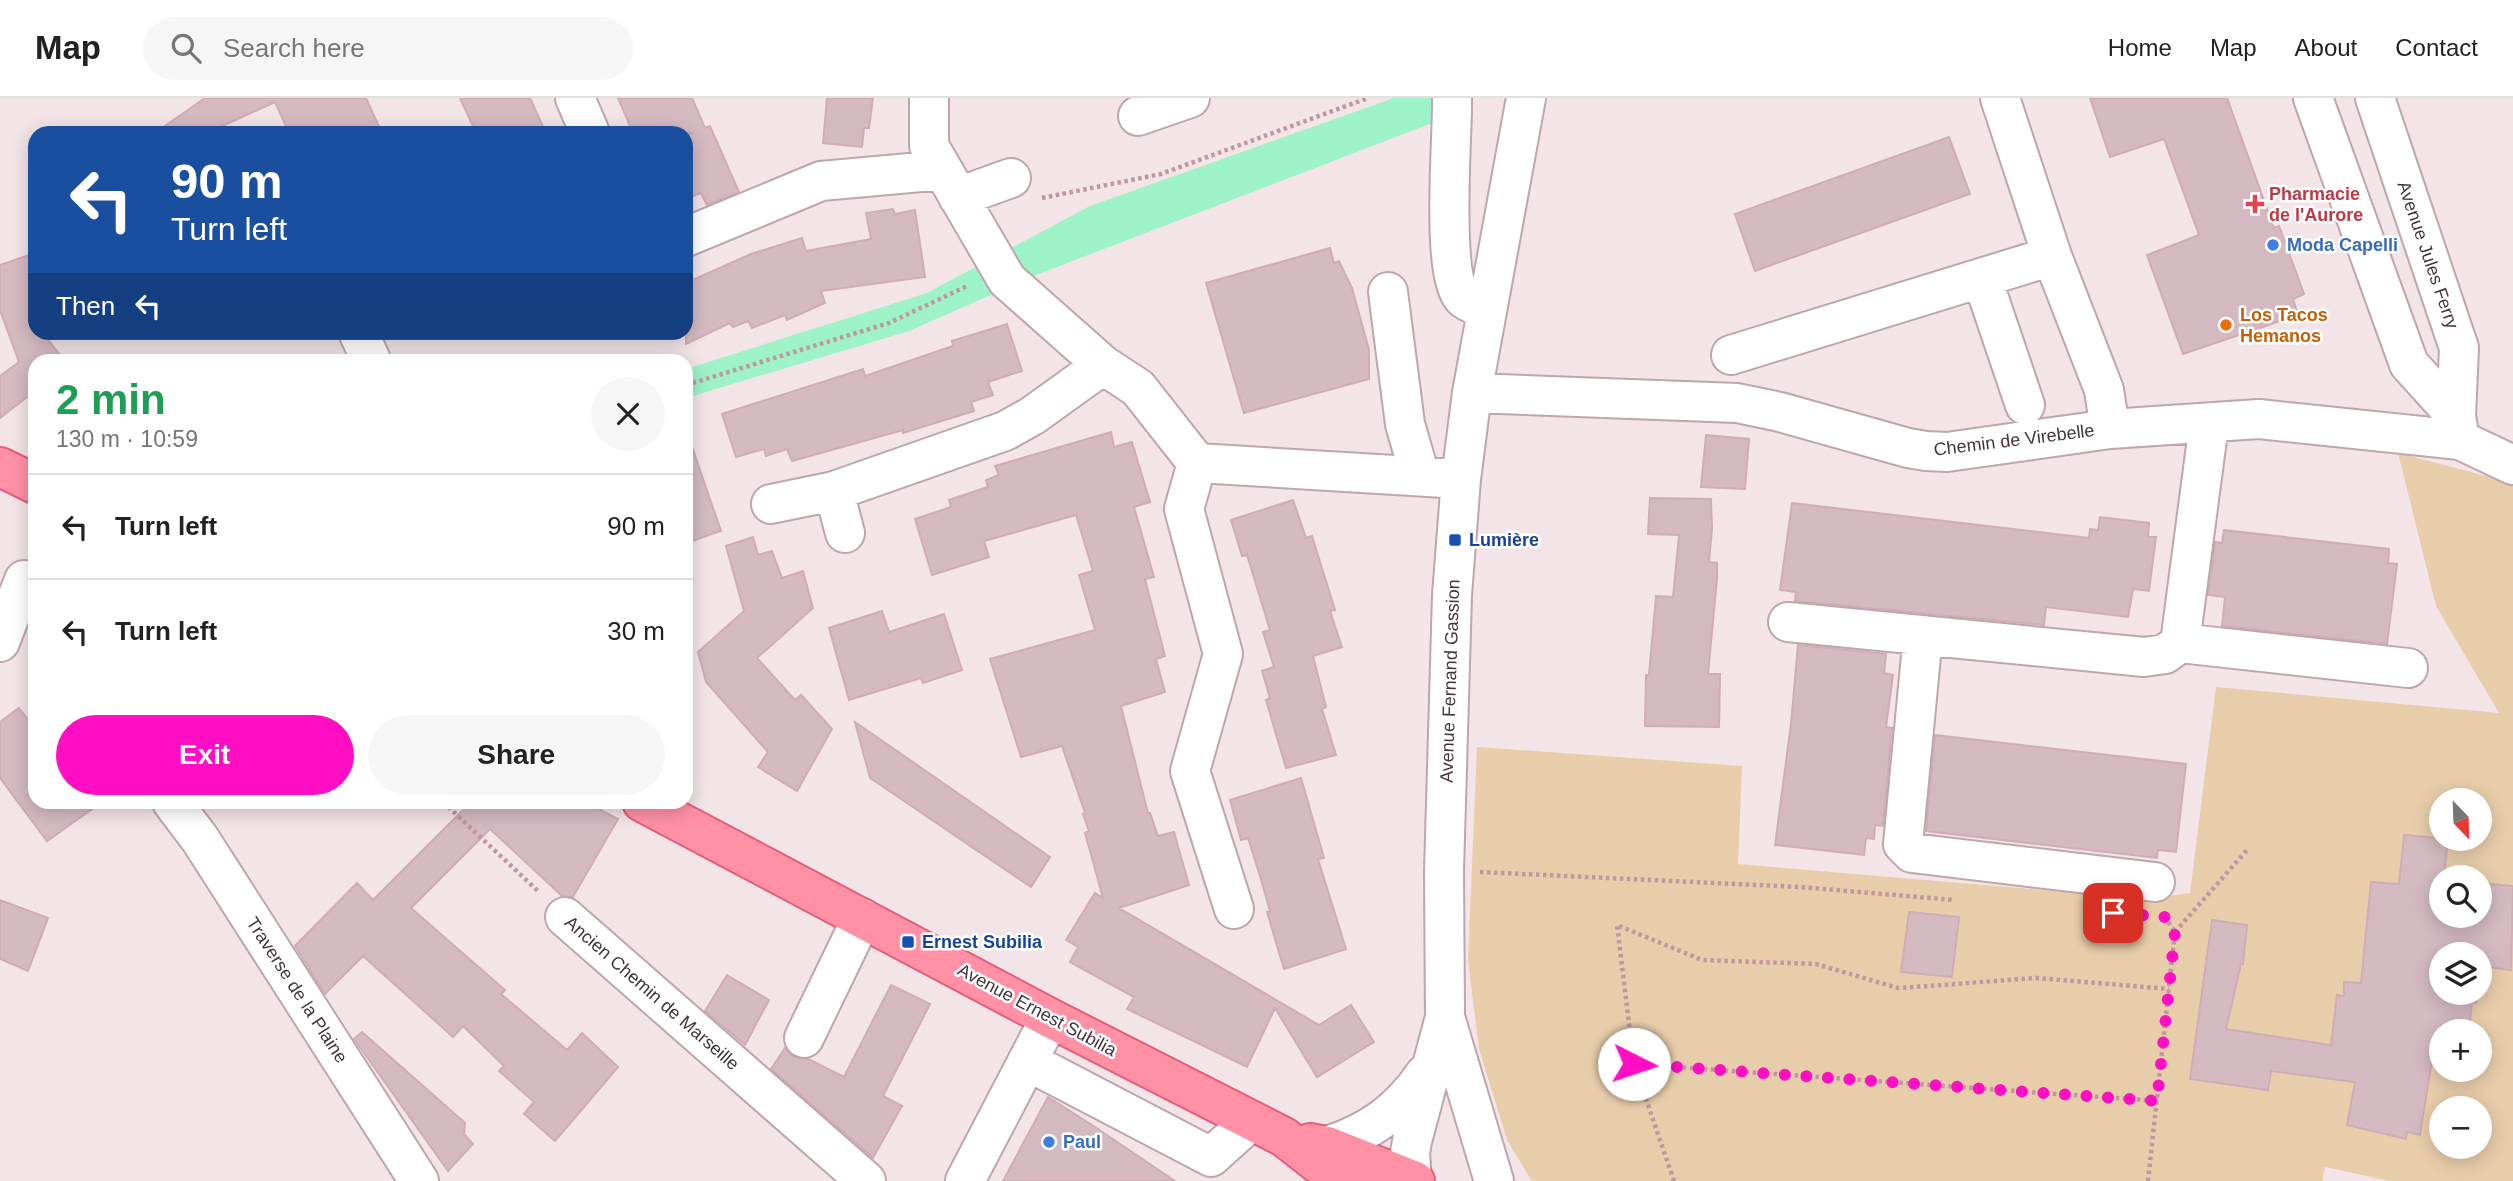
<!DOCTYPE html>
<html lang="en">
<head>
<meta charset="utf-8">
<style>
	:root { --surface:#fff; --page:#f6f6f6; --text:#222; --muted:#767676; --line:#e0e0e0; --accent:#ff0ec3 }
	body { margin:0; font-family:Helvetica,sans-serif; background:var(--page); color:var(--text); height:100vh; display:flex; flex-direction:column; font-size:26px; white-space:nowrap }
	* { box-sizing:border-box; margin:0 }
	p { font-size:23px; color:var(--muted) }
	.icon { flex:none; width:38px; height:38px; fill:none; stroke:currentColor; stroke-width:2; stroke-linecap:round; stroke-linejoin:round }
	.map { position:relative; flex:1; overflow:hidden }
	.sheet { position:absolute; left:28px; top:256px; width:665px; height:455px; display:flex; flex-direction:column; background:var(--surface); border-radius:21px; box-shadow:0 4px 18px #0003 }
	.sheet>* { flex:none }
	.hud { position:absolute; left:28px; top:28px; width:665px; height:214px; border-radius:21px; box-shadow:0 4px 18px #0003; background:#1a4fa0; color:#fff; overflow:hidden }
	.needle { width:46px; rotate:157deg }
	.tools { position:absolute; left:2429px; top:690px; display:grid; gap:14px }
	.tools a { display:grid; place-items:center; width:63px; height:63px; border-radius:50%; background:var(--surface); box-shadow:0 4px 18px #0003; font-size:35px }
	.pin { position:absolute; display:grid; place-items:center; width:60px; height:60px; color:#fff; margin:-30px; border-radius:14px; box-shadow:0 4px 10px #0006 }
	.me { position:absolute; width:77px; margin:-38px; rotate:94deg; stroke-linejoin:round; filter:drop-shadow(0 0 5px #0008) }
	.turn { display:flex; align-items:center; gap:24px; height:147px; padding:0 28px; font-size:32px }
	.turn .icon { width:91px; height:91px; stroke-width:2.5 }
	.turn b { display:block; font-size:49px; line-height:60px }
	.then { display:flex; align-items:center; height:66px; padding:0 28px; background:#0003; gap:14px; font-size:26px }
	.round { display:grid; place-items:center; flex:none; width:74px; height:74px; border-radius:37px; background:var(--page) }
	.headline { display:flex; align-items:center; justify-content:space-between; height:119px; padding:0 28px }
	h1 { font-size:42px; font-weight:800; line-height:52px; color:#1e9e55 }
	.cta { display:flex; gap:14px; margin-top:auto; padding:14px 28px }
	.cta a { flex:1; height:80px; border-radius:42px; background:var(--accent); color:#fff; font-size:28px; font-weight:800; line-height:80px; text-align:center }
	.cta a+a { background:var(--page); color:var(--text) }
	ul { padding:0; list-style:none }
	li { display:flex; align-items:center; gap:21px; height:105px; padding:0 28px; border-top:2px solid var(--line) }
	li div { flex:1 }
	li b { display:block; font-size:26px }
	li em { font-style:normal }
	header { display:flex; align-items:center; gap:42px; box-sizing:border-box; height:98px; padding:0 35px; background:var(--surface); border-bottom:2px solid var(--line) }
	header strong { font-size:33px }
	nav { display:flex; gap:38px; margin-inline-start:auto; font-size:24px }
	.search { width:490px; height:63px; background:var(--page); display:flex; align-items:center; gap:18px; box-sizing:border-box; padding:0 24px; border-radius:38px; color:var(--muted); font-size:26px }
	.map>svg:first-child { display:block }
</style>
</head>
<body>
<header>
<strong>Map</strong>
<div class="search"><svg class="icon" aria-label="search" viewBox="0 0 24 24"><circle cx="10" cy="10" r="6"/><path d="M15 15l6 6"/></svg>Search here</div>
<nav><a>Home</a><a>Map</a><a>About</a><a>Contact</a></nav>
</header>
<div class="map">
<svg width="2513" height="1083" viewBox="0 0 2513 1083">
	<rect width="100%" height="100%" fill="#f2e4e7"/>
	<path fill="#e8cdab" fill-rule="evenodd" d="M2398,355L2513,385V1083H2390L2325,1069L2322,1083H1532L1507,1042L1479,951L1468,862L1477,649L1742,668L1738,766L2147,801L2190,795L2216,589L2499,615L2436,508ZM2441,702H2480V740H2441ZM2441,779H2480V817H2441ZM2441,856H2480V894H2441ZM2441,933H2480V971H2441ZM2441,1010H2480V1048H2441Z"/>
	<path fill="#9df2c8" d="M1394,0H1431L1435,24L1036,177L909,233L686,300V271L927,195L1090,108Z"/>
	<path fill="#d4b9c1" stroke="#cfacb6" stroke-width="2" d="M205,0H366L382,35H289L275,4L207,35H155Z
		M460,0H530L546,35H476Z
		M618,0H692L705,30L710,28L739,94L707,107L701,95L686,101V38L694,35H633Z
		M827,0H873L869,30H864L862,49L823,45Z
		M2090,0H2227L2274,130L2279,128L2304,196L2293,201L2298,217L2183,256L2147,157L2199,137L2164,41L2110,59Z
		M1949,39L1970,96L1755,173L1735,116Z
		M893,111L895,116L915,112L925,179L821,193L825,205L787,222L785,217L752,230L748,223L733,229L730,225L686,246V185L751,156L802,140L806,153L871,141L866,115Z
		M1330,150L1334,165L1339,163L1352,190L1369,252V281L1244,315L1206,185Z
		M29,157L35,175V234H42L64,262H35V297L31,296L0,320V278L19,264L0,212V167Z
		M1007,226L1022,273L988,284L993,297L971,304L974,313L903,335V332L792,363L787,351L766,358L764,351L736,359L722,316L863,271L865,278L953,248L952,243Z
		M1111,334L1114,349L1132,344L1150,404L1134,409L1154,479L1145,481L1165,558L1156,561L1165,594L1121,608L1148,715H1150L1158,738L1174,734L1189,787L1119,810L1319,927L1351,907L1374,944L1317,979L1275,910L1247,969L1127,911L1134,899L1070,864L1078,849L1066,842L1095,795L1103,800L1085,735L1089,733L1083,716L1085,715L1062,648L1021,659L990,561L1095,532L1079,477L1093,473L1076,417L984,443L989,459L932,477L915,421L951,409L949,402L988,389L986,382L999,377L995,368Z
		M1706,337L1749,341L1745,391L1701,389Z
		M686,346H691L721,433L686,445Z
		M1650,400L1711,401L1712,431L1709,464L1717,465V481L1708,576H1720L1719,629L1645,628L1646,577H1649L1656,498L1673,499L1679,437L1648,436Z
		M1293,402L1306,440L1312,438L1335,512L1330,513L1342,549L1313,558L1326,609L1322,611L1336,657L1286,670L1266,602L1270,600L1262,573L1274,569L1263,534L1270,532L1247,457L1242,458L1231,422Z
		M1792,405L2089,440L2090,431L2098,432L2100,419L2149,425L2148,439H2156L2149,493L2133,491L2128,519L2046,509L2044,527L1795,503L1796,494L1780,492Z
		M2224,432L2389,451L2388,465L2397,466L2387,546L2222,528L2225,499L2208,497L2215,444L2222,445Z
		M753,439L758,457L772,453L782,480L803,473L813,510L757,560L795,602L801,597L832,631L797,693L758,669L768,654L706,584L698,554L744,513L726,448Z
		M882,513L889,534L944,516L962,572L923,585L921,580L849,602L829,530Z
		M1798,547L1886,556L1884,575L1893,577L1886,629L1892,630L1883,728L1875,727L1874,741L1866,740L1864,757L1775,747L1791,626Z
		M19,610L35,631V704H102L47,743L0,680V624Z
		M855,624L1050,759L1031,789L870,680Z
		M1935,637L2186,666L2176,754L2158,752L2157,760L1926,733Z
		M1301,680L1324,760L1318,761L1346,851L1284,871L1267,814L1270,813L1260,778L1248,740L1241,742L1230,702Z
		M460,704H585L618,721L573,799L562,798L490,731L411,810L505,892L501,896L567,952L582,935L618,969L555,1043L524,1016L534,1004L499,973L504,968L463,928L453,939L363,858L325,896L295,848L357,785L373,802L466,709Z
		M2404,737L2448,741L2444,779H2441V817H2480V785L2513,788L2511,872L2480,868V856H2441V894H2477L2476,905L2472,904L2469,933H2441V957L2433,956L2420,1037L2407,1034L2406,1041L2347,1027L2355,984L2271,973L2268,992L2190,981L2212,822L2247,827L2243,866H2241L2226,931L2331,947L2337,897L2344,898V884L2361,885L2371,784L2399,786Z
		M0,802L48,820L28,873L0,861Z
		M1909,814L1959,819L1952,879L1901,874Z
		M727,877L769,902L745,947L705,913Z
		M891,887L930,906L883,998L902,1008L873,1060L771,971L785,950L794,959L808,961L844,979Z
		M362,934L465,1025L464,1036L473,1046L448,1073L354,941Z
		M1048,999L1089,1025L1175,1083H1003Z"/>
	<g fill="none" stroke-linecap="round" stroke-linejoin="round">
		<defs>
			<path id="minor" d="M575,0L590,35
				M929,0V48L1007,182L1103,267L1138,290L1197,365L1461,381
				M1452,0C1453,38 1440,175 1463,200C1468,205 1480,209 1487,212
				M2000,0L2052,158L2104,292L2110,331
				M2313,0L2409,266L2456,318
				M2375,0L2459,250L2456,318L2460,342
				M1138,18L1190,0
				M958,99L1011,80
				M686,139L821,83L943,72
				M1982,180L2025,307
				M1388,194L1405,326L1420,378
				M358,234L371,262
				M1731,257L2052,158
				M1472,295L1737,305L1780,314L1908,350L1926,353L1947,354L2110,331L2259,321L2460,342L2513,367
				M1197,365L1184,411L1223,556L1190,673L1234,811
				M834,393L845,435
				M771,406L834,393L1005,333L1032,318L1103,267
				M1788,524L2144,559L2165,556L2180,545L2209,326
				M1923,537L1903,746L1912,755L2155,784
				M0,544L24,482
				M2180,545L2408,570
				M172,704L200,741L419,1083
				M565,819L866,1083
				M804,940L862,820
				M1029,964L1211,1059L1251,1023
				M1327,1048C1369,1035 1400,1013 1425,976
				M965,1083L1050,920
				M1412,1083L1410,1055L1412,1043L1445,919
				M1494,1083L1445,919L1444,773L1452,497L1461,381L1472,295L1526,0"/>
			<path id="major" d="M0,369L35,386
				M642,704L1050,920L1284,1039L1330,1075L1344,1083
				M1310,1045L1327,1048L1415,1083"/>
		</defs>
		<use href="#minor" stroke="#bea6ac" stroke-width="42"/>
		<use href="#major" stroke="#e65e79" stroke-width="42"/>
		<path stroke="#c097a1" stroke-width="4.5" stroke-dasharray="3.5 3.5" stroke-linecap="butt" d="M1042,100L1161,76L1368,0
			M686,287L889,225L969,187
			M443,704L539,794
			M1480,774L1800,789L1954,802
			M2175,834L2247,752
			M1634,966L2157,1003
			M1674,1083L1634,966L1617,827L1702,862L1816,866L1898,890L2037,880L2169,891
			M2148,1083L2175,834L2165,819"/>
		<use href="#minor" stroke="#fff" stroke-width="38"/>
		<use href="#major" stroke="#ff90a5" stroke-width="38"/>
	</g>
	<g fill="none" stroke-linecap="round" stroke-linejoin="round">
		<path stroke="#ff0ec3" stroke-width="12" stroke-dasharray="0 21.6" d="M1634,966L2157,1003L2175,834L2165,819L2113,815"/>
	</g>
	<path fill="#e0444e" stroke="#fff" stroke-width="2.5" d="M2251.5 95.5h7v7h7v7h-7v7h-7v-7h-7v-7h7z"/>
	<g fill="#3f7fe0" stroke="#fff" stroke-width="2.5">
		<circle cx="2273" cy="147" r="7"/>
		<circle cx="1049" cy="1044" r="7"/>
	</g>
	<circle fill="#e8710a" stroke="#fff" stroke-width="2.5" cx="2226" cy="227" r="7"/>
	<g fill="#1a4fb4" stroke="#fff" stroke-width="2.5">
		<rect x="1448" y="435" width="14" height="14" rx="3.5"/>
		<rect x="901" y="837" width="14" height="14" rx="3.5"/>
	</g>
	<g text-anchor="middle" stroke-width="5" stroke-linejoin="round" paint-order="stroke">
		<g font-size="18" font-weight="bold" fill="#be3a42" stroke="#fff" text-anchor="start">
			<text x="2269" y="102">Pharmacie<tspan x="2269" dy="21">de l'Aurore</tspan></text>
		</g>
		<g font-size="18" font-weight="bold" fill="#366cbe" stroke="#fff" text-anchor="start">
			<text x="2287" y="153">Moda Capelli</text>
			<text x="1063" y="1050">Paul</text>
		</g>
		<g font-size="18" fill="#443438" stroke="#fff">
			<text transform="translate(2428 157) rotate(71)" y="6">Avenue Jules Ferry</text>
			<text transform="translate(2014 342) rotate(-7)" y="6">Chemin de Virebelle</text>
			<text transform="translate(1450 583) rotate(-88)" y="6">Avenue Fernand Gassion</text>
			<text transform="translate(297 892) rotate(57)" y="6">Traverse de la Plaine</text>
			<text transform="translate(652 895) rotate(41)" y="6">Ancien Chemin de Marseille</text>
			<text transform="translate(1037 912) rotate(28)" y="6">Avenue Ernest Subilia</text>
		</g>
		<g font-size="18" font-weight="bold" fill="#c56008" stroke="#fff" text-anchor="start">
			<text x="2240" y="223">Los Tacos<tspan x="2240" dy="21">Hemanos</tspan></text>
		</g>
		<g font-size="18" font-weight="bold" fill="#164399" stroke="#fff" text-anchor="start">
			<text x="1469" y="448">Lumière</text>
			<text x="922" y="850">Ernest Subilia</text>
		</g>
	</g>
</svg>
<div class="tools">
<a><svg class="needle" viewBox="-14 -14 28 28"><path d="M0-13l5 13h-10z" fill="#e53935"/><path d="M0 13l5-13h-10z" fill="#767676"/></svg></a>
<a><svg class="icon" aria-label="search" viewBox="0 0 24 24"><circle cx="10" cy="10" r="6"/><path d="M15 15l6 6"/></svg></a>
<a><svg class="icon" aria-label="layers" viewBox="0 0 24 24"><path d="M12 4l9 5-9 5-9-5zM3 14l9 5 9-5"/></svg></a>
<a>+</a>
<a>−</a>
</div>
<div class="pin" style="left:2113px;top:815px;background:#d93025"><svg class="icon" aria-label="arrive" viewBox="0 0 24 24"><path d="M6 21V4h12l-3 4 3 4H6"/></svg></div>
<svg class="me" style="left:1634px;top:966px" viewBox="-20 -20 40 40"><circle r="19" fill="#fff"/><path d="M0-13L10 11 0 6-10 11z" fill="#ff0ec3"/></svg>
<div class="hud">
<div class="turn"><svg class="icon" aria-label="left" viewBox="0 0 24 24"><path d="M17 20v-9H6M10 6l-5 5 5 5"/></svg><div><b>90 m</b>Turn left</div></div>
<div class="then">Then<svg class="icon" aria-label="left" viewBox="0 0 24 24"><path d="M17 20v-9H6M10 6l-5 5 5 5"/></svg></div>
</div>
<section class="sheet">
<div class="headline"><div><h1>2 min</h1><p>130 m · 10:59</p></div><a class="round"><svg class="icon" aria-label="close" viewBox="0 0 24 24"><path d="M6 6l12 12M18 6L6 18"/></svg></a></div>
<ul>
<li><svg class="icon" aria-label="left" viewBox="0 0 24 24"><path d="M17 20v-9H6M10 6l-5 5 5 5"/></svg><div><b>Turn left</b></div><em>90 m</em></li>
<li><svg class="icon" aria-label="left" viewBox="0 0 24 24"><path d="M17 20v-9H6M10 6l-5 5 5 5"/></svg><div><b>Turn left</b></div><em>30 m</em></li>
</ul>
<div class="cta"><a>Exit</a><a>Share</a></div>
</section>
</div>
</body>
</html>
